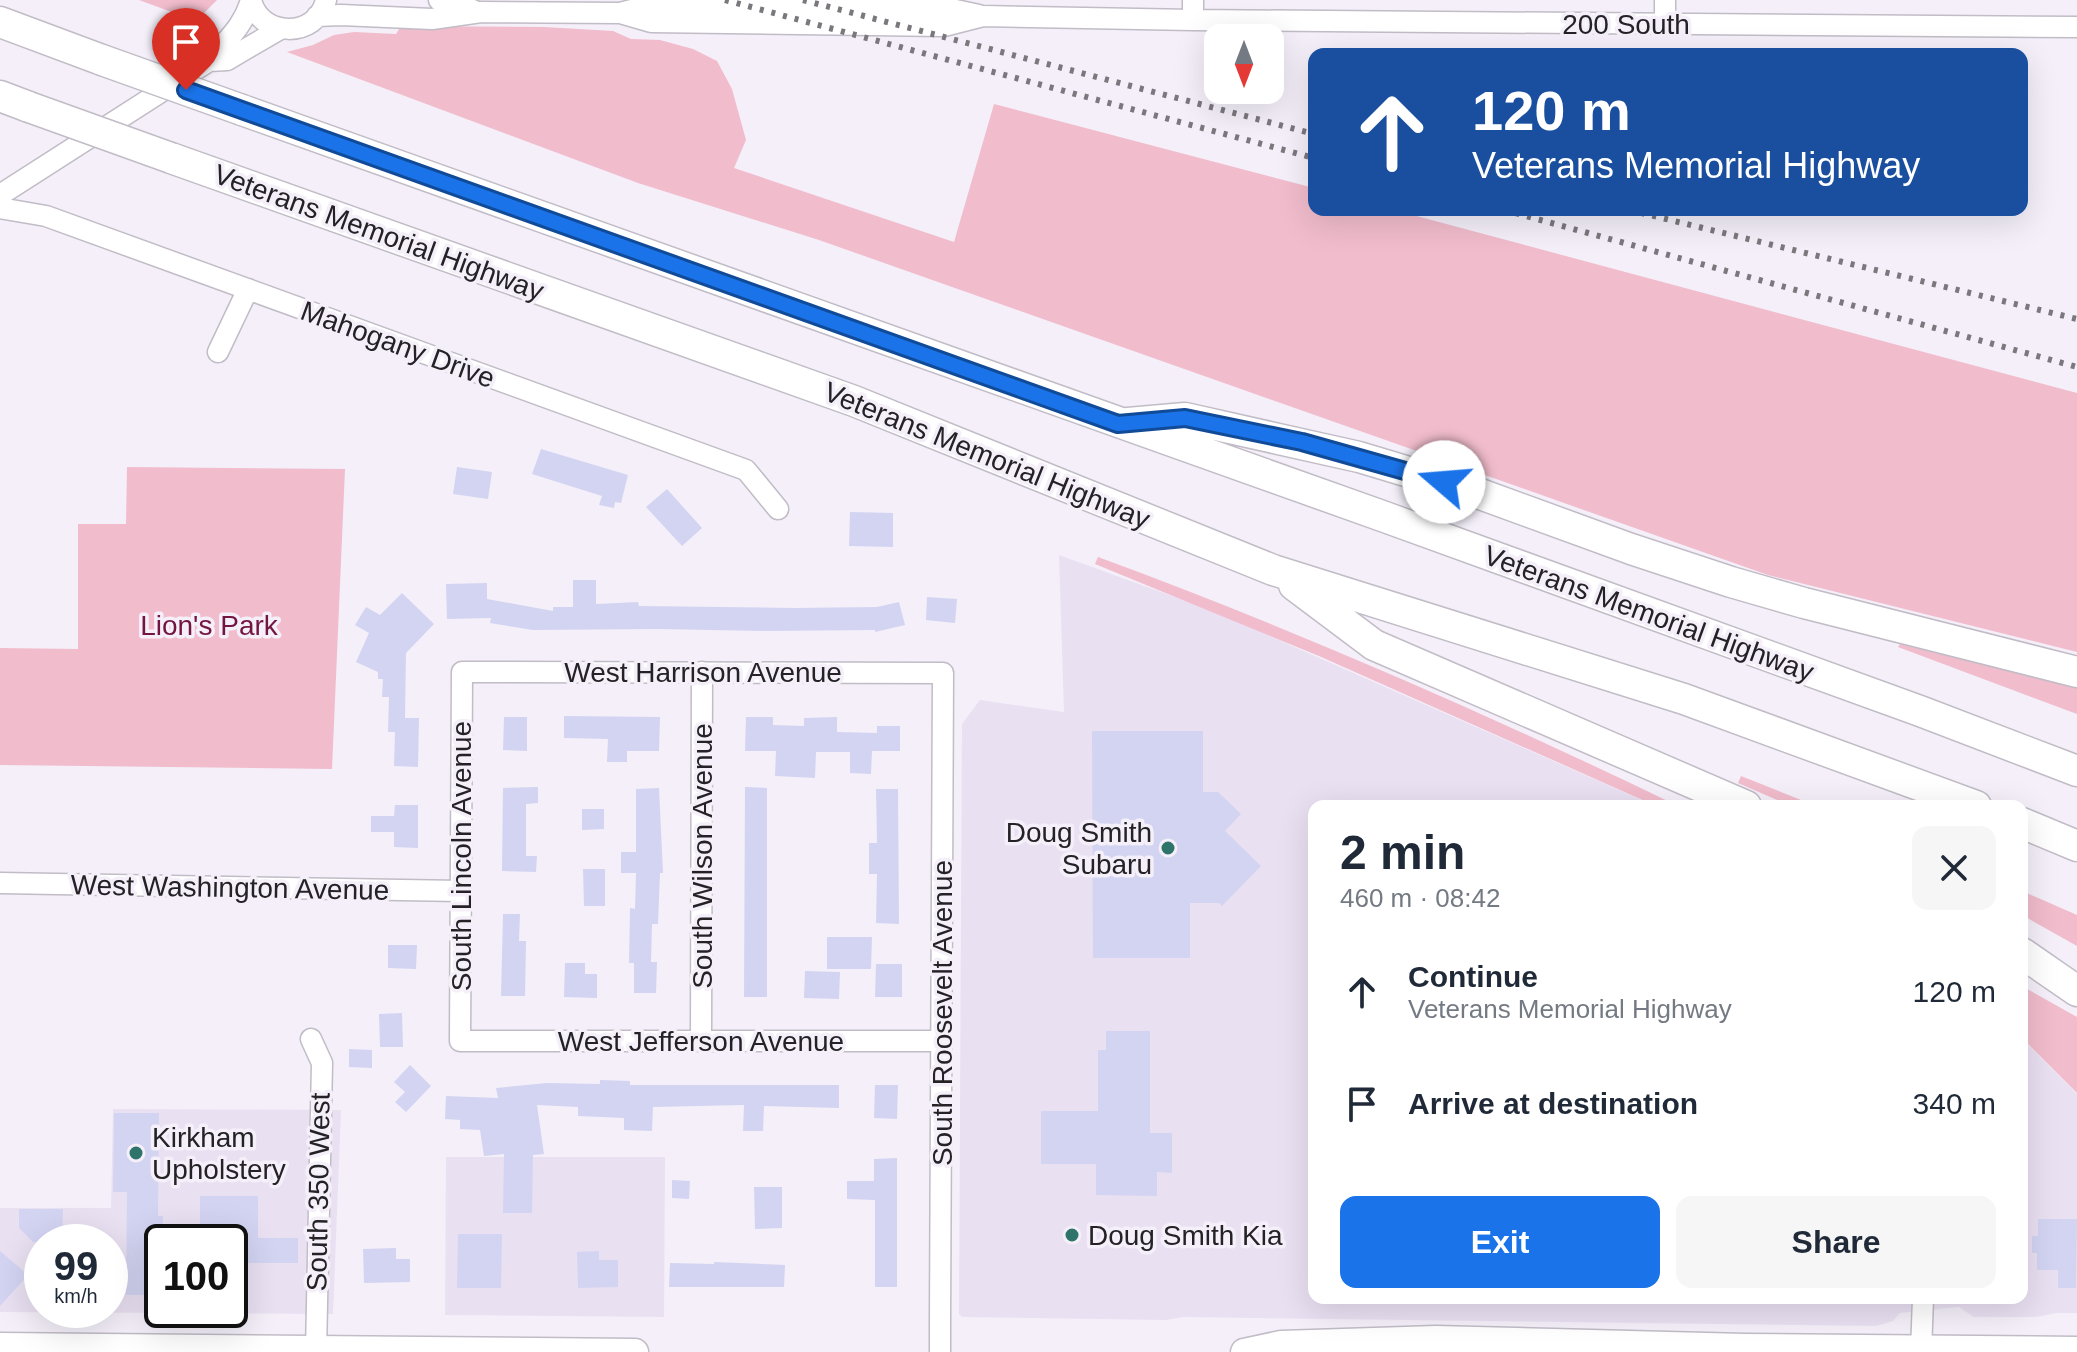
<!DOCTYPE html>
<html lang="en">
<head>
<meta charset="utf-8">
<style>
	:root { --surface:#fff; --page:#f6f6f7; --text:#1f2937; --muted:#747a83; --accent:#1a73e8 }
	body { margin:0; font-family:Helvetica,sans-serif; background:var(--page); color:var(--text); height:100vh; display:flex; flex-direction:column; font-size:30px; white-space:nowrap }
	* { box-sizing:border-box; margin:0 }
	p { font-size:26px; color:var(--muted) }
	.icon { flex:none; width:44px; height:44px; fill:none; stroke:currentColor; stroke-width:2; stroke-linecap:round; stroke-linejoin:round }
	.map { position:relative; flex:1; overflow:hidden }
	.details { position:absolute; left:1308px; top:800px; width:720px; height:504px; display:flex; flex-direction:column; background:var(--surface); border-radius:16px; box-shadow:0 8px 32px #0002 }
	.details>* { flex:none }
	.banner { position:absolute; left:1308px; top:48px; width:720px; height:168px; border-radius:16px; box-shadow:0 8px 32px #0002; background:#1a4fa0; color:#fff; overflow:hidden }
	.needle { width:52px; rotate:180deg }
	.tools { position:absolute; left:1204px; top:24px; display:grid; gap:16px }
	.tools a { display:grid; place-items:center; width:80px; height:80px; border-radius:16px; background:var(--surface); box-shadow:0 8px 32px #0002; font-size:40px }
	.speed { position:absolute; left:24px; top:1224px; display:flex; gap:16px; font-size:40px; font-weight:700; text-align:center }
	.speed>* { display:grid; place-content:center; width:104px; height:104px; border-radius:50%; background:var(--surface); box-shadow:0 8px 32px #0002; line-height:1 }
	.speed small { font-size:20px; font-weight:400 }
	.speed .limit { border:4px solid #111; border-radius:12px; background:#fff; color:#111 }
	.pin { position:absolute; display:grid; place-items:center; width:68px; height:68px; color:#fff; margin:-82px -34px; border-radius:50% 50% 50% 0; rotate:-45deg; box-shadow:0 0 8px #0007 }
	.pin .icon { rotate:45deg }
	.me { position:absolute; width:88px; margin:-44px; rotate:288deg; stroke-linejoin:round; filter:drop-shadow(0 0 6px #0008) }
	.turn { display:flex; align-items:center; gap:28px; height:168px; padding:0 32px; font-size:36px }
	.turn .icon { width:104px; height:104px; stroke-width:2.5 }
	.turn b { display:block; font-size:56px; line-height:68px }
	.round { display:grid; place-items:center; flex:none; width:84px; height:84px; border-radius:16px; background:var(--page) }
	.overview { display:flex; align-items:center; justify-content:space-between; height:136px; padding:0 32px }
	h1 { font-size:48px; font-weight:800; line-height:60px }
	.button { display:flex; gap:16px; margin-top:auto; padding:16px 32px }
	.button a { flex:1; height:92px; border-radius:16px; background:var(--accent); color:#fff; font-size:32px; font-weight:800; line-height:92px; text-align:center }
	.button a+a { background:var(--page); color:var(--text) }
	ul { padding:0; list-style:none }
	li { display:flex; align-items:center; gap:24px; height:112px; padding:0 32px }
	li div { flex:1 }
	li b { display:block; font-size:30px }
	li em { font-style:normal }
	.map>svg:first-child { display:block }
</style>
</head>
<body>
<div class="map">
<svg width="2077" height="1352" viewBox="0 0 2077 1352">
	<rect width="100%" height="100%" fill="#f4eff9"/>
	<path fill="#e9e0f2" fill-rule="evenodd" d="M1059,555L1213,611L1655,806H1314V1298H2022V1039L2077,1094V1313H2056L2036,1317H1974L1959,1307L1900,1313L1893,1321L1876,1326L1183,1317L1166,1320L962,1317L959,1314L962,724L980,700L1064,712Z
		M113,1109L341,1110L333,1314L0,1312V1208H111ZM42,1242H110V1310H42ZM162,1242H230V1310H162Z
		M446,1157H665L664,1317L445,1315Z"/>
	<path fill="#f1bccc" d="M139,0H217L196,21Z
		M401,26L544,27L613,31L631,39L660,40L693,49L717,61L732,89L746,140L734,168L954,242L994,104L1314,188V210H1394L2077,393V652L1768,575L819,240L638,183L287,52L313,45L334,35L354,32L396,34Z
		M127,467L345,469L332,769L0,765V648L78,649V524H126Z
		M1098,557C1296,630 1488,714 1678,806H1656L1319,656L1095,564Z
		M1900,644L2077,688V714L1898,647Z
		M1741,776L1816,806H1791L1738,783Z
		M2022,891L2077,915V946L2022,915Z
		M2022,986L2077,1017V1093L2022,1038Z"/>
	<path fill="#d3d4f2" d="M541,449L628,475L621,503L615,502L614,508L599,505L602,496L532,474Z
		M457,467L492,472L488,499L453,494Z
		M667,489L702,528L682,546L646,507Z
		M850,512L893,513V547L849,546Z
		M573,580H596V604L638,602L639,606L795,608L877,607L899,602L905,625L875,632V630L764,631L658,629L533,630L490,623L491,618L447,619L446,584L487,583V599L553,611V607H573Z
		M402,593L434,624L406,653L405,718H419L418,767L394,766L395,732H388L389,697H382L383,679H378V672L356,662L369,633L355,625L366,607L380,615Z
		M927,597L957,599L955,623L926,620Z
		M564,716L660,717L659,751H627V762H607L608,739L564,738Z
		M504,717H527V751L503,750Z
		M746,717H773V725L804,726V718L837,717V732L877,733V726H900V751H872L871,774L850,773V752H816L815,778L775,776L776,751H745Z
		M1092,731H1203V792H1218L1241,814L1225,831L1261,866L1222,906L1219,903H1190V958H1093Z
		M538,787V803L526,804V856H537L536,872L502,871L503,788Z
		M745,787L767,788V997H744Z
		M659,788L663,873H660L658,924H652L651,962H657L656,993H634V963H629L630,908L635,909L636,873H621V852H636V789Z
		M876,789H898L899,924L876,923L877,874H869V843H877Z
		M395,805H418V848L394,847V832H371V816H394Z
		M582,809H604V829L582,830Z
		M583,869H605V906H584Z
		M503,914H520L519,941H526L525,996H501Z
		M827,937H872L871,969H827Z
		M388,945H417L416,969L388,968Z
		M565,963H585V974H597V998L564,997Z
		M876,964H902V997H875Z
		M805,971L840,972L839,999L804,998Z
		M402,1013L403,1047H380L379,1014Z
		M1106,1031H1150V1133H1172V1173L1157,1172V1196L1096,1195V1164H1041V1111H1098V1050H1106Z
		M349,1049L372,1050V1068L349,1067Z
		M410,1065L431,1086L406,1112L395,1102L405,1092L394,1082Z
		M600,1080L630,1081V1085H839V1108L764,1106L763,1131H743L744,1105L653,1107L652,1131L624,1130V1118L578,1116V1107L537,1105L544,1154L533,1155L532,1213H503L504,1154L484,1156L480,1130L460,1129V1120L445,1119L446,1096L498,1098L496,1088L547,1083L600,1084Z
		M875,1085H898L897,1119L874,1118Z
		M114,1113H159L158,1216H163L162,1295H126L127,1192H113Z
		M897,1158V1287H875V1200L847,1199V1181H874V1159Z
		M672,1180L690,1181L689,1199L672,1198Z
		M754,1187H782V1228L755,1229Z
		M200,1196H258V1238H298V1263H230V1242H200Z
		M19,1209H63L62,1242H33L19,1228Z
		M2038,1219H2077L2076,1288H2058V1270H2037V1253H2032V1236H2038Z
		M458,1234H502L501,1288H457Z
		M396,1248V1259H410V1282L364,1283L363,1249Z
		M0,1251L28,1275L0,1306Z
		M599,1251V1260H618V1287L578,1288L577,1252Z
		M714,1262L785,1265L784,1287H669L670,1263L714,1264Z"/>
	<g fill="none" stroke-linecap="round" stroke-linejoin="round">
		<defs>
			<path id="minor" d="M251,0C260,38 317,39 326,0
				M439,0L473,10
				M1665,0V24
				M620,13L651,22L944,26L983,16L1193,20L2077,27
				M317,16L341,15L432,19L481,12L620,13L651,5L946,8L979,15
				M1193,20V0
				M209,61L227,60L280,29
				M0,195L209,61C226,40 243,28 251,0
				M0,208L46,216L746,470L778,509
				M218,352L248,289
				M0,883L461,891
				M311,1039L322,1063L316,1352
				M701,1041L702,672
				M940,1352V1322L943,673L462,672L460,1041H941
				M1921,1352L1923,1298"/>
			<path id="major" d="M0,1346L635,1352
				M1244,1352L1281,1344L1436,1339L1745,1347L2077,1350"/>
			<path id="highway" d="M0,22L102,60
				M0,96L29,107
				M242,110L1385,517L1920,711L2077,771
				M171,158L854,401L1273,570L1684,699L1976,806
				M1128,423L1185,418L1359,457L1472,491L1631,549L1731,582L1804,603L2077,672
				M1294,585L1374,645L1746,806
				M2022,823L2077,846
				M2022,953L2077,991"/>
		</defs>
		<use href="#minor" stroke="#c1bcc6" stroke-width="23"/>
		<use href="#major" stroke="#c1bcc6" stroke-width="29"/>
		<use href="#highway" stroke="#c1bcc6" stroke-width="33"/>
		<use href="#minor" stroke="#fff" stroke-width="20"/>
		<use href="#major" stroke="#fff" stroke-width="26"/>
		<use href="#highway" stroke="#fff" stroke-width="30"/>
		<path stroke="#7a777d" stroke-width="6" stroke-dasharray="4 8" stroke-linecap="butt" d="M725,0L1314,158
			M803,0L1314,134
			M1504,210L2077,367
			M1629,210L2077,319"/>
		<defs>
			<path id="highway-bridge" d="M102,60L242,110
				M29,107L171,158"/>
		</defs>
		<use href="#highway-bridge" stroke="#c1bcc6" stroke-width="33" stroke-linecap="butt"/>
		<use href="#highway-bridge" stroke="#fff" stroke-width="30"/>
	</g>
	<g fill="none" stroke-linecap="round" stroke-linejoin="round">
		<defs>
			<path id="route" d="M186,90L1118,424L1185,418L1302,442L1444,482"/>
		</defs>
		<use href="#route" stroke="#114b97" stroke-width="20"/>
		<use href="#route" stroke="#1a73e8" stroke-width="14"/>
	</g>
	<g fill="#2e746a" stroke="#f4eff9" stroke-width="3">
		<circle cx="1168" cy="848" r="8"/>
		<circle cx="136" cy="1153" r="8"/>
		<circle cx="1072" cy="1235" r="8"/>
	</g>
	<g text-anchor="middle" stroke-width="7" stroke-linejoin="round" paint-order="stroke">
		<g font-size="28" fill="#242226" stroke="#f4eff9">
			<text x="1626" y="34">200 South</text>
			<text transform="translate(379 232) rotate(20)" y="10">Veterans Memorial Highway</text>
			<text transform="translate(398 344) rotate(20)" y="10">Mahogany Drive</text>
			<text transform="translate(987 455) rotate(22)" y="10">Veterans Memorial Highway</text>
			<text transform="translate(1649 613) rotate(20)" y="10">Veterans Memorial Highway</text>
			<text x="703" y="682">West Harrison Avenue</text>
			<text transform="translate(461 856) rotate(-90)" y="10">South Lincoln Avenue</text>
			<text transform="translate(702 856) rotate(-90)" y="10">South Wilson Avenue</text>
			<text transform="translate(230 887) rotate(1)" y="10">West Washington Avenue</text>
			<text transform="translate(942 1013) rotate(-90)" y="10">South Roosevelt Avenue</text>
			<text x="701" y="1051">West Jefferson Avenue</text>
			<text transform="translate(318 1192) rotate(-89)" y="10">South 350 West</text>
		</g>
		<g font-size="28" fill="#731540" stroke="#f4eff9">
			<text x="209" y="635">Lion's Park</text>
		</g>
		<g font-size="28" fill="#242226" stroke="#f4eff9" text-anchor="start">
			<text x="1152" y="842" text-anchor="end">Doug Smith<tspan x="1152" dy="32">Subaru</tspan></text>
			<text x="152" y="1147">Kirkham<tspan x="152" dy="32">Upholstery</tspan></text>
			<text x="1088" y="1245">Doug Smith Kia</text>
		</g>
	</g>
</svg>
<div class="tools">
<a><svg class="needle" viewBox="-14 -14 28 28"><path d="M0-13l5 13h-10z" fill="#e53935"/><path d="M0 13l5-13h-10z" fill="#747a83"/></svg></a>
</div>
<div class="speed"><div>99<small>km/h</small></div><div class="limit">100</div></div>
<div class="pin" style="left:186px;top:90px;background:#d93025"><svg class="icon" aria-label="arrive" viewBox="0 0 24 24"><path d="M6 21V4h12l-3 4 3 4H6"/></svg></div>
<svg class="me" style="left:1444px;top:482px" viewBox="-20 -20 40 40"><circle r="19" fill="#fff"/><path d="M0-13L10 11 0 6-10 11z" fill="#1a73e8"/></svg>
<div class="banner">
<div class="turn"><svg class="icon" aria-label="ahead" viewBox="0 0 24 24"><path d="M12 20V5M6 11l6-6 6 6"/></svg><div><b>120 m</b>Veterans Memorial Highway</div></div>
</div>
<section class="details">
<div class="overview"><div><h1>2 min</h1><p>460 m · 08:42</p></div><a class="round"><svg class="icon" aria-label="close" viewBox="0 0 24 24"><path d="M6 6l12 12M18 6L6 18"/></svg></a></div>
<ul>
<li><svg class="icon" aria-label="ahead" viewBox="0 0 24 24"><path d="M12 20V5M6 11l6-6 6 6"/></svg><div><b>Continue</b><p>Veterans Memorial Highway</p></div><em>120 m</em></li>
<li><svg class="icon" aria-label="arrive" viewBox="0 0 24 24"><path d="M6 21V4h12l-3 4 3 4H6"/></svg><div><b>Arrive at destination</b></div><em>340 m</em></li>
</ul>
<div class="button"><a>Exit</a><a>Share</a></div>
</section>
</div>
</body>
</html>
